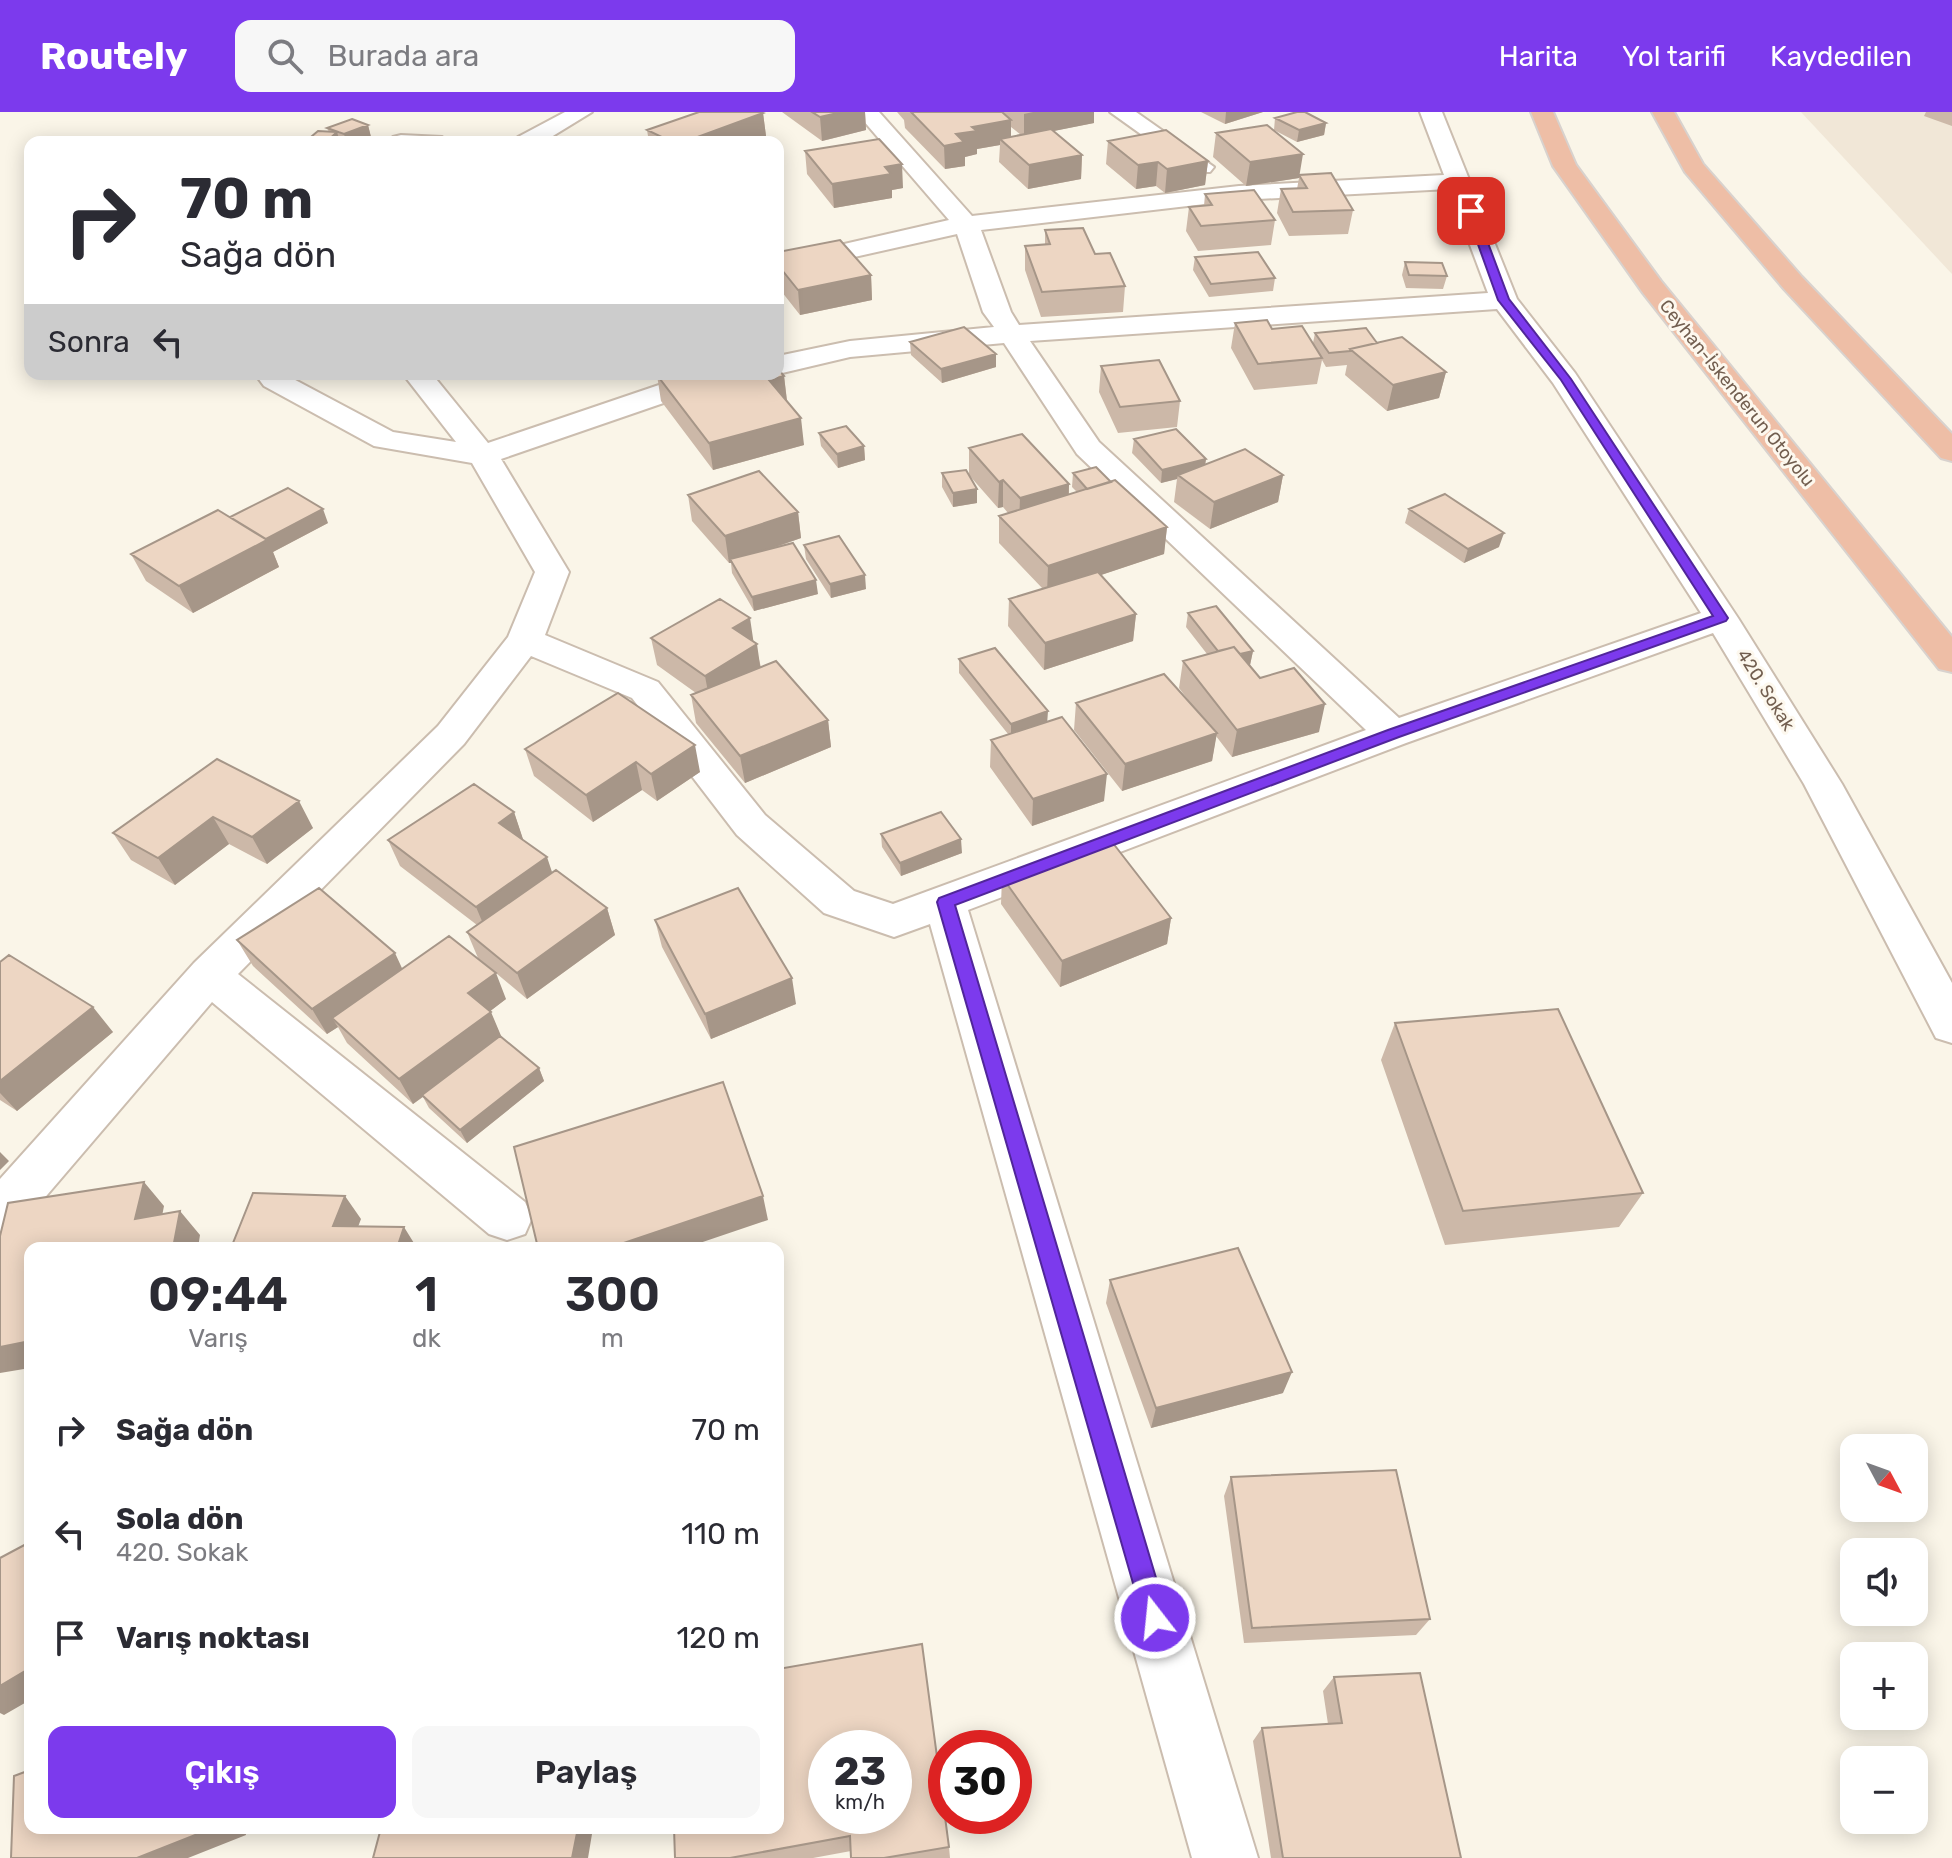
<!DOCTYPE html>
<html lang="tr">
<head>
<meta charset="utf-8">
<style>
	:root { --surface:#fff; --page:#f7f7f7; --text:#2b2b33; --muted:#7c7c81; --accent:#7c3aed }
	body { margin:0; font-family:Rubik,sans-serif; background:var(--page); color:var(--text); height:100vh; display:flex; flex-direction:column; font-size:30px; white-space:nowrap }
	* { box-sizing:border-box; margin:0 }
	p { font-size:26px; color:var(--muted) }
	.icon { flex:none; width:44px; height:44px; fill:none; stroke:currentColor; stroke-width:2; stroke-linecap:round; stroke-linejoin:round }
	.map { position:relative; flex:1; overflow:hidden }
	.details { position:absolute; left:24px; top:1130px; width:760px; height:592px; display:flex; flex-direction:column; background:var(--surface); border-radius:16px; box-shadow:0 4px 20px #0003 }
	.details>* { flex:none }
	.top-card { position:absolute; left:24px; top:24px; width:760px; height:244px; border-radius:16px; box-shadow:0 4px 20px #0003; background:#fff; color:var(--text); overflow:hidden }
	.needle { width:52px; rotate:131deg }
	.controls { position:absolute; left:1840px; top:1322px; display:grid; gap:16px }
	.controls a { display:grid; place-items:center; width:88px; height:88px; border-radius:16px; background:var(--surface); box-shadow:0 4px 20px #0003; font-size:40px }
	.speed { position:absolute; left:808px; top:1618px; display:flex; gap:16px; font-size:40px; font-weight:700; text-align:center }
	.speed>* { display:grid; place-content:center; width:104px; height:104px; border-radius:50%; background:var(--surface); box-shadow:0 4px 20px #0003; line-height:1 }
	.speed small { font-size:20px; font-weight:400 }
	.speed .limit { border:12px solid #d22; background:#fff; color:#111 }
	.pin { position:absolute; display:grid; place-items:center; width:68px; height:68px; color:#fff; margin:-34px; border-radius:16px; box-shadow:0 4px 12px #0006 }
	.me { position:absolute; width:88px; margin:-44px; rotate:344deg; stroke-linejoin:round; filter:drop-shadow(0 0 6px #0008) }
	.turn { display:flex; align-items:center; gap:28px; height:168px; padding:0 24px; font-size:36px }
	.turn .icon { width:104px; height:104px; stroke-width:2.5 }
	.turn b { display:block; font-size:56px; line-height:68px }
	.then { display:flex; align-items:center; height:76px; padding:0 24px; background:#0003; gap:16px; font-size:30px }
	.eta { display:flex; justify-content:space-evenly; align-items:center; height:136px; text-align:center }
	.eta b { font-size:48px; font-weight:600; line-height:56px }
	.action { display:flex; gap:16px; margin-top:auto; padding:16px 24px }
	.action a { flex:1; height:92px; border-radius:16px; background:var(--accent); color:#fff; font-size:32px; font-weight:600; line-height:92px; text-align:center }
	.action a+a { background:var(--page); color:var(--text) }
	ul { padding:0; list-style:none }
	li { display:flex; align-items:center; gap:24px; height:104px; padding:0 24px }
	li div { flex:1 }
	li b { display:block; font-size:30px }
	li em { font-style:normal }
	header { display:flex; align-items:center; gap:48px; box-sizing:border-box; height:112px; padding:0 40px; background:var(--accent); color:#fff }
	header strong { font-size:38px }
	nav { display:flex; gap:44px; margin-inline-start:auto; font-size:28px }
	.search { width:560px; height:72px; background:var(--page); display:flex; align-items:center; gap:20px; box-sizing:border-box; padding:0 28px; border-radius:16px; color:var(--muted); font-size:30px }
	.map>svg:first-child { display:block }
</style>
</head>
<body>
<header>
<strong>Routely</strong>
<div class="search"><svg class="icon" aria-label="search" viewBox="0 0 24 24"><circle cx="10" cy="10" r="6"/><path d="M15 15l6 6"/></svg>Burada ara</div>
<nav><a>Harita</a><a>Yol tarifi</a><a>Kaydedilen</a></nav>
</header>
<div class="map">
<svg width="1952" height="1746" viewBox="0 0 1952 1746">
	<rect width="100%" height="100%" fill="#faf5e8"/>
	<path fill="#f1e7d7" d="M1801,0H1952V162Z"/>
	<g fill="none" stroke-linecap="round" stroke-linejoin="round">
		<defs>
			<path id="minor" d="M565,0H592L543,30H515L518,25Z
				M856,0H879L972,104L1239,74L1444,63L1420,0H1442L1517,187L1575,261L1738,506L1842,672L1952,871V931L1936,926L1804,672L1713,521L1406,631L968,798L1258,1746H1192L930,812L894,825L824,801L737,723L632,586L531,544L464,632L238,862L525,1090L532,1106L525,1122L507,1128L489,1122L212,890L18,1117L0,1124V1067L194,851L438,614L508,525L535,460L472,351L374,334L264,274L255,262H284L393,320L456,330L403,262H432L488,331L659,273L704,262H755L751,268L678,286L501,347L569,460L545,523L658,570L765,703L854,779L893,792L1366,618L1077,342L1004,231L850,245L778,262V244L850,229L994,215L983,200L957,122L792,159L783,156L779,151L783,146L949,108ZM1449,77L1488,181L1019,213L1011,200L981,118L1239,88ZM1497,197L1553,271L1701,501L1399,606L1099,330L1030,229Z
				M1110,0H1136L1214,55L1210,60H1194Z
				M401,23L442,25L445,30H390L393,25Z"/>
			<path id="highway" d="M1531,0H1553L1576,53L1661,169L1952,525V560L1939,557L1643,181L1553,54Z
				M1652,0H1674L1703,52L1802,165L1952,322V349L1941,346L1784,177L1685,60Z"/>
		</defs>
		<use href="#minor" stroke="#cbbdaf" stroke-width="4"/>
		<use href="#highway" stroke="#d8d2ce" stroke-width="4"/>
		<use href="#minor" fill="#fff" fill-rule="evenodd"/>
		<use href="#highway" fill="#eebea6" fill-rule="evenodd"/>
	</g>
	<path fill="#ccb8a8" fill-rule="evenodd" d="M782,0H865L866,18L822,29Z
		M897,0H1094V11L1053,19L1082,43L1081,67L1028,77L999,50L1000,33L977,37V42L965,45V54L945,57L905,16L904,8ZM1011,15L1021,23L1011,25Z
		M1201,0H1263L1225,12Z
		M1926,0H1952V14L1924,4Z
		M763,1L766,24L751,30H649L647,18Z
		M1275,6L1326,11L1324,23L1297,30L1274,18Z
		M368,13L371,25L358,30H305L329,20L327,16Z
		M1216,21L1299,63L1353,98L1348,122L1289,124L1277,101L1281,77H1297L1299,66L1246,74L1213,45Z
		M1108,29L1208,49L1205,73L1165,81L1156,74L1136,77L1106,52Z
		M805,39L903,76L892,78V86L834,96L807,62Z
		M1205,82L1275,108L1271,133L1198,139L1186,119L1189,95L1204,94Z
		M1045,118L1095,142L1125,174L1123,200L1041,205L1025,158V134L1045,132Z
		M778,140L871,163L872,188L800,203L778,175Z
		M1195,145L1275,166L1273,179L1209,185L1193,158Z
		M1405,150L1447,164L1443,177L1406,176L1402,163Z
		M1235,211L1272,217L1313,231L1315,221L1377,231L1446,260L1439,286L1387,299L1345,263L1347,253L1326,255L1322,248L1317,272L1254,278L1231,236Z
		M910,230L996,242V255L942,271L911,243Z
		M1101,254L1180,289L1177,315L1118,321L1099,280Z
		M657,263L784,264L787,288L804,333L713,358L661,289Z
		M819,321L864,334L865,348L838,356L821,334Z
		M1134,327L1206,347L1205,352L1283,363L1278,390L1210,417L1174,390L1177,367L1161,371L1132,341Z
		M969,336L1069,372V383L1077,380L1072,375L1073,361L1111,370L1167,415L1164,442L1101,463L1136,502L1133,529L1044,558L1008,514L1009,487L1043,477L999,431V404L1008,401L1003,395L998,396L969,363L977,377V391L953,395L942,375V361L969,363Z
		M688,383L798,400L801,426L771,437L818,482L754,499L732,461L731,451H729L692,409Z
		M1409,397L1499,435L1464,451L1405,411Z
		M230,405L328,411L273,440L279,455L193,501L146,469L131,442Z
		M804,433L866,477L831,486L806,447Z
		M1188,501L1253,539L1250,553L1260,566L1319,620L1232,645L1216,624L1212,649L1122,679L1074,618L1076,591L1198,601L1179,576L1183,549L1207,542L1186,515Z
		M651,526L754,530L761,555L828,608L831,635L745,671L696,611L691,583L696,581L657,553Z
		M959,547L1047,610L1104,689L1032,714L990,655L991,628L1008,622L959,561Z
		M618,581L700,660L657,689L642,678L593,710L534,664L525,637Z
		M217,647L313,716L267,752L229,732L175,773L131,748L113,721Z
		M514,700L523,728L552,761L607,796L615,823L527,887L478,846L467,820L477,813L400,754L388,728Z
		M881,722L962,741L901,764L882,735Z
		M1002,765L1171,806L1167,832L1060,875L1001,792Z
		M655,808L796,892L711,927L662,835Z
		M237,828L403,857L506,887L490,899L501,925L539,956L544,969L467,1031L429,996L423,985L413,992L347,931L338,915L327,922L253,854Z
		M0,850L113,920L17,999L0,988Z
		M1395,911L1643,1081L1619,1115L1445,1133L1381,948Z
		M1110,1168L1283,1281L1151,1316L1106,1191Z
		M1231,1365L1430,1507L1416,1523L1244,1531L1224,1384Z
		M1334,1565L1461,1746H1271L1253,1629L1262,1616L1328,1612L1323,1579Z
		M778,1716L949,1735L950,1746H851V1739L813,1746H675Z"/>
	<path fill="#a69688" d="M842,0H865L866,18L822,29L820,5Z
		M1033,0H1094V11L1024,25V2Z
		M1226,0H1263L1225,12Z
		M763,1L766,24L751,30H684Z
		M1011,8V31L1000,27V33L977,37V42L965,45V54L945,57L944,34L956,22L972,15Z
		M1326,11L1324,23L1297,30L1299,18Z
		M368,13L371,25L358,30H346L344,22Z
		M337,20L340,30H326Z
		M1303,42L1299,66L1246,74L1250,50Z
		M1082,43L1081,67L1028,77L1029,53Z
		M1208,49L1205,73L1165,81L1167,57Z
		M1158,50L1156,74L1136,77L1138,53Z
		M902,52L903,76L892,78V86L834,96L832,72L885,55Z
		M871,163L872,188L800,203L798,178Z
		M996,242V255L942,271L941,257Z
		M1446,260L1439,286L1387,299L1393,273Z
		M784,264L787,290L769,268Z
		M801,306L804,333L713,358L709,331Z
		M864,334L865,348L838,356L837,342Z
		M1206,347L1204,361L1178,363L1177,367L1161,371L1162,358Z
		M1283,363L1278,390L1210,417L1214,390Z
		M1003,368V395L998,396L999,370Z
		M1069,372L1068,399L1019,413L1020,386Z
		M977,377V391L953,395V381Z
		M323,397L328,411L273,440L279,455L193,501L179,474Z
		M798,400L801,426L732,450L730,447L731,451H729L725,424Z
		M1167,415L1164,442L1047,481L1048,454Z
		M1504,421L1499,435L1464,451L1468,437Z
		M865,463L866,477L831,486L830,472Z
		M816,468L818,482L754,499L752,485Z
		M1136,502L1133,529L1044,558L1045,531Z
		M750,506L754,533L733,516Z
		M757,532L761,560L710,591L705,564Z
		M1253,539L1250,553L1222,561L1224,547Z
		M1325,592L1319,620L1232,645L1237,618Z
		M1048,599L1047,613L1011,626V612Z
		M828,608L831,635L745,671L740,644Z
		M1217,621L1212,649L1122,679L1125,652Z
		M695,633L700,660L657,689L651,662Z
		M636,650L642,678L593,710L586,683Z
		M1107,662L1104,689L1032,714L1033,687Z
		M299,689L313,716L267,752L252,725Z
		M514,700L523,727L509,738L499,711Z
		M213,705L229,732L175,773L158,746Z
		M961,727L962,741L901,764L900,751Z
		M547,745L556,772L487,821L476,795Z
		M607,796L615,823L527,887L517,861Z
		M1171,806L1167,832L1060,875L1062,849Z
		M395,841L407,867L332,906L338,915L327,922L312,897Z
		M496,861L506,887L480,907L468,881Z
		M792,866L796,892L711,927L705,902Z
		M93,895L113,920L17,999L0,981V969Z
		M491,900L502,926L413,992L399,967Z
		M539,956L544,969L467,1031L460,1018Z
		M0,1040L9,1049L0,1058Z
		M144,1070L164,1094L157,1130L135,1107Z
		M345,1084L361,1107L350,1136L333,1114Z
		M763,1084L768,1108L685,1136H609Z
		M180,1099L200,1123L198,1136H173Z
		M404,1115L417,1136H397Z
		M30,1229V1256L0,1261V1235Z
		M1292,1260L1283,1281L1151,1316L1156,1296Z
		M30,1556V1588L4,1603L0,1601V1574Z
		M213,1716H245L246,1723L188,1746H137Z
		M578,1716H593L588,1746H572Z"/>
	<path fill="#edd6c3" stroke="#a69688" stroke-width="2" fill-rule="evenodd" d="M699,0H760L763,1L684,30H672L647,18Z
		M812,0H842L820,5Z
		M911,0H1002L1011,8L972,15L977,19L956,22L964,30L944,34Z
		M1297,0H1305L1326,11L1299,18L1275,6Z
		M352,7L368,13L344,22L327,16Z
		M1267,13L1303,42L1250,50L1216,21Z
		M1051,17L1082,43L1029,53L1000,27Z
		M1166,18L1208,49L1167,57L1158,50L1138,53L1108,29Z
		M318,19L337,20L326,30H305Z
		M879,27L902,52L885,55L891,62L832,72L805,39Z
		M1331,61L1353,98L1293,100L1281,77L1307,76L1299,63Z
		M1254,78L1275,108L1201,114L1189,95L1212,93L1205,82Z
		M1083,116L1095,142L1110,141L1125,174L1042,180L1025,134L1050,132L1045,118Z
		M840,128L871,163L798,178L778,153V140Z
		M1258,140L1275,166L1211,172L1195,145Z
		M1405,150L1442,151L1447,164L1409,163Z
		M1267,208L1272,217L1302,214L1322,246L1258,252L1235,211Z
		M964,215L996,242L941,257L910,230Z
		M1366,216L1377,231L1350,237V239L1329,241L1315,221Z
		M1402,225L1446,260L1393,273L1350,237Z
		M1159,248L1180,289L1120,295L1101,254Z
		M778,257L784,264L769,268L801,306L709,331L657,263L661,262H778Z
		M846,314L864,334L837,342L819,321Z
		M1176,317L1206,347L1162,358L1134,327Z
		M1022,322L1069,372L1020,386L1003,368L999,370L969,336Z
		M1245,337L1283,363L1214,390L1178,363Z
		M1096,355L1111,370L1087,377L1073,361Z
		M966,358L977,377L953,381L942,361Z
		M759,359L798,400L725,424L688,383Z
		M1115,368L1167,415L1048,454L999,404Z
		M288,376L323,397L266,427L230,405Z
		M1445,382L1504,421L1468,437L1409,397Z
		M218,398L267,428L179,474L131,442Z
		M839,424L865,463L830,472L804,433Z
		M793,431L816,468L752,485L730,447Z
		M1098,460L1136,502L1045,531L1009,487Z
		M720,487L750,506L733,516L757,532L705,564L651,526Z
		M1216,494L1253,539L1240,542L1234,535L1218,539L1188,501Z
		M1234,535L1260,566L1294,556L1325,592L1237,618L1183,549Z
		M995,536L1048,599L1011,612L959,547Z
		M776,549L828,608L740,644L691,583Z
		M1164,562L1217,621L1125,652L1076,591Z
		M618,581L695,633L651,662L636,650L586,683L525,637Z
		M1062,605L1107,662L1033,687L991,628Z
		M217,647L299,689L252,725L213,705L158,746L113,721Z
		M474,672L514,700L499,711L547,745L476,795L388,728Z
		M941,700L961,727L900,751L881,722Z
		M1109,726L1171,806L1062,849L1002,765Z
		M556,758L607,796L517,861L467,820Z
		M319,776L395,841L312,897L237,828Z
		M738,776L792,866L705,902L655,808Z
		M449,824L496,861L468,881L491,900L399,967L332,906Z
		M9,843L93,895L0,969V850Z
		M1558,897L1643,1081L1463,1099L1395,911Z
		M500,924L539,956L460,1018L422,983Z
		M723,970L763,1084L609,1136H538L514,1035Z
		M144,1070L135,1107L180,1099L173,1136H30V1229L0,1235V1124L8,1091Z
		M253,1081L345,1084L333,1114L404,1115L397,1136H231Z
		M1238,1136L1292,1260L1156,1296L1110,1168Z
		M1396,1358L1430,1507L1252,1516L1231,1365Z
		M30,1430V1556L0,1574V1446Z
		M922,1532L949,1735L884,1746H851L850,1724L730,1746H675L674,1716H778V1557ZM826,1636H894V1704H826Z
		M1420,1561L1461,1746H1283L1262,1616L1342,1611L1334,1565Z
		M30,1658V1716H213L137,1746H11L14,1664Z
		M381,1716H578L572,1746H373Z"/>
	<path fill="#7c3aed" stroke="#51269a" stroke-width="2" d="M1471,96L1476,99L1509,187L1571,267L1728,506L1726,509L1399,625L955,793L1168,1506L1164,1515L1155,1519L1146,1515L1143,1506L937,790L939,786L1388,618L1713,504L1561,268L1498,188L1466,99Z"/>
	<g text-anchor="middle" stroke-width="6" stroke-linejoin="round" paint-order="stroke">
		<g font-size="18" fill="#725e4f" stroke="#fdf8ee">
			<text transform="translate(1737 281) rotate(51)" y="6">Ceyhan-İskenderun Otoyolu</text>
			<text transform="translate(1766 578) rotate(58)" y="6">420. Sokak</text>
		</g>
	</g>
</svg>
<div class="controls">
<a><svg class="needle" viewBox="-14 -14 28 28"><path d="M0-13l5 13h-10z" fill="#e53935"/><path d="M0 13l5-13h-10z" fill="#7c7c81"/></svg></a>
<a><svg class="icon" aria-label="sound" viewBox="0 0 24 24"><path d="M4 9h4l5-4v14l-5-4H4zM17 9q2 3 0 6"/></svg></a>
<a>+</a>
<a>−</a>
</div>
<div class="speed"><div>23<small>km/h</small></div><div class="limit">30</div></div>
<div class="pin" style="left:1471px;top:99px;background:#d93025"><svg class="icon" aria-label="arrive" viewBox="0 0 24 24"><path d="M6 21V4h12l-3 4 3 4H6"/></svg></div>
<svg class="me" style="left:1155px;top:1506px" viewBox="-20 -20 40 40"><circle r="17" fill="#7c3aed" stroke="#fff" stroke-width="3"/><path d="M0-11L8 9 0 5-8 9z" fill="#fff"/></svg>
<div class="top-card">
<div class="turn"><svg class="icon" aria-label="right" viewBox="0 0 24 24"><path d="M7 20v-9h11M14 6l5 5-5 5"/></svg><div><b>70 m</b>Sağa dön</div></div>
<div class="then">Sonra<svg class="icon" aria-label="left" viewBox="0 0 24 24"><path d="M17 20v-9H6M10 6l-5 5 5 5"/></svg></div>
</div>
<section class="details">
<div class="eta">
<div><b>09:44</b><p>Varış</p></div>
<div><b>1</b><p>dk</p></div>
<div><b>300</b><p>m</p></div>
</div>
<ul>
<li><svg class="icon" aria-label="right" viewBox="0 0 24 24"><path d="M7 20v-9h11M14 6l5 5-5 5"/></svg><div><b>Sağa dön</b></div><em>70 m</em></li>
<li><svg class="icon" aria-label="left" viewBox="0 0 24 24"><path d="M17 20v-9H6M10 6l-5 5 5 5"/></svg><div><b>Sola dön</b><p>420. Sokak</p></div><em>110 m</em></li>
<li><svg class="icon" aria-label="arrive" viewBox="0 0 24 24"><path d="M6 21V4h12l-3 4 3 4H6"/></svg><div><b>Varış noktası</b></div><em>120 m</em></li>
</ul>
<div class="action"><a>Çıkış</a><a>Paylaş</a></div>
</section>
</div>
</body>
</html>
